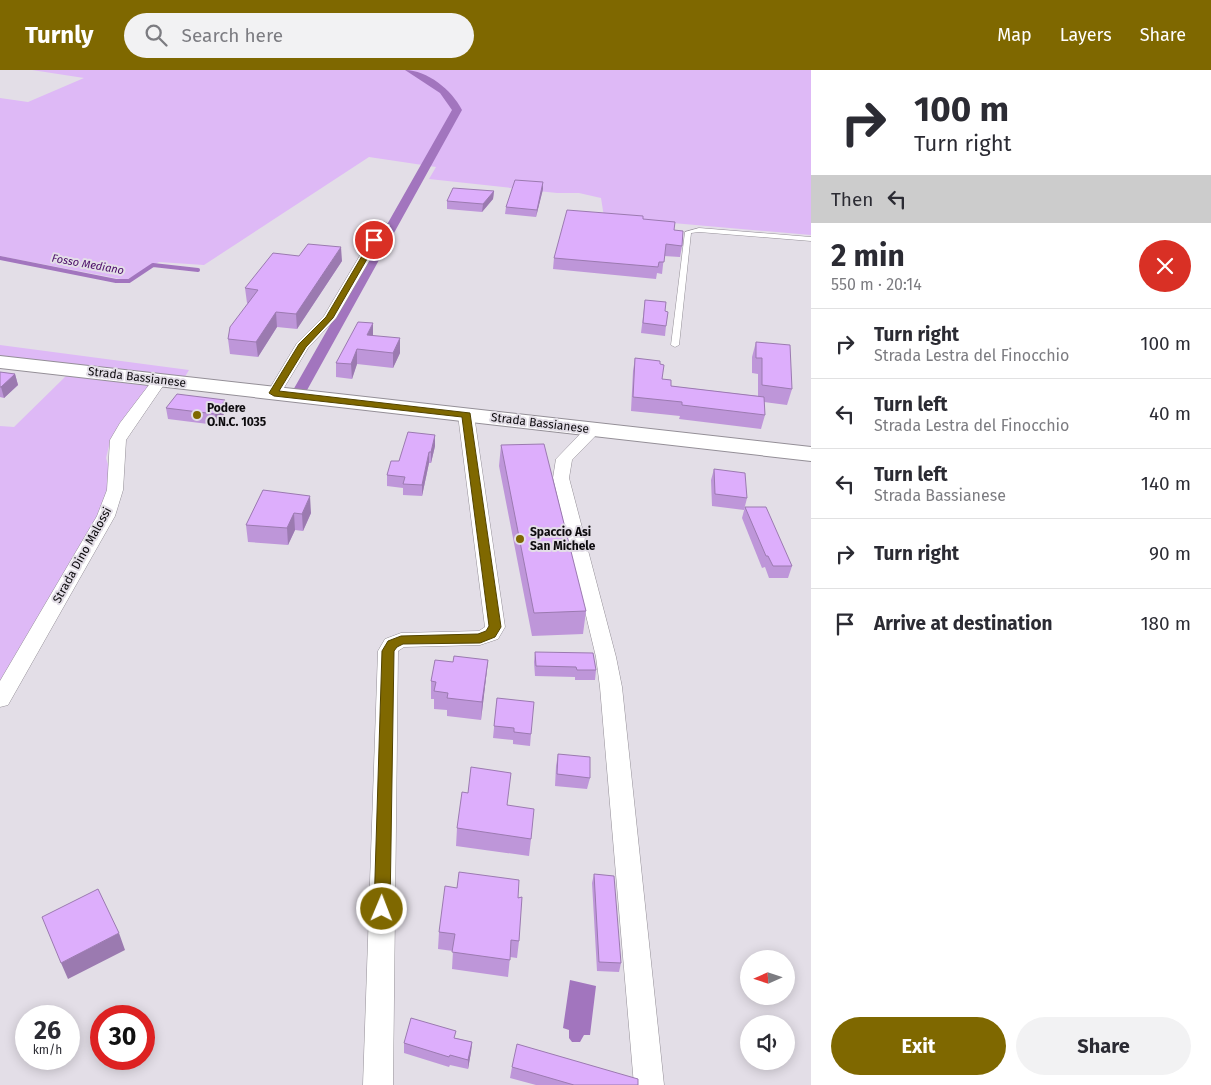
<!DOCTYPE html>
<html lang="en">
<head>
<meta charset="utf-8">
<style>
	:root { --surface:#fff; --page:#f2f2f3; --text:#2b2b33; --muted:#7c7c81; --line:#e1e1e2; --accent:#7f6800 }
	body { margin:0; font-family:"Fira Sans",sans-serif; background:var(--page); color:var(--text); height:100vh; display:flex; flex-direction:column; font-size:19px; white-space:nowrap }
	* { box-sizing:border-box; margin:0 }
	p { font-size:16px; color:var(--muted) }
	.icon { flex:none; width:28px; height:28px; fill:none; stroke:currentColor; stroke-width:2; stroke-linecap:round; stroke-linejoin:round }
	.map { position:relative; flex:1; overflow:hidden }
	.side { display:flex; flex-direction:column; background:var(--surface); width:400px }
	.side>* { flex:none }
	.top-card { background:#fff; color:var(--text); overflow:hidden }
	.needle { width:32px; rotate:267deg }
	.buttons { position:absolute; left:740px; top:880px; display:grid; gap:10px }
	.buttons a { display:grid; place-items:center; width:55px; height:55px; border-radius:50%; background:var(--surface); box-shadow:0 2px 12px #0003; font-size:25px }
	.speed { position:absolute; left:15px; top:935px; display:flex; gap:10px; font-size:25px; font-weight:700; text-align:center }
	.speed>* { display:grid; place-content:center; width:65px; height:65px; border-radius:50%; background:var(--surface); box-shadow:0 2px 12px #0003; line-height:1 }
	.speed small { font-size:12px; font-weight:400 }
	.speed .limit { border:8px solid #d22; background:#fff; color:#111 }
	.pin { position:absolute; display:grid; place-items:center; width:42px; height:42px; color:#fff; margin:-21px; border:2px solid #fff; border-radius:50%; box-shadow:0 1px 5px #0007 }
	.me { position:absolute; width:55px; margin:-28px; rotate:1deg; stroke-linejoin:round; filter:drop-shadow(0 0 4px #0008) }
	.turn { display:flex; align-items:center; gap:18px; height:105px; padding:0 20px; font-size:22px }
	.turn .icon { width:65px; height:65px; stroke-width:2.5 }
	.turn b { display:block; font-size:35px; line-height:42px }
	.then { display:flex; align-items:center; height:48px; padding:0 20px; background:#0003; gap:10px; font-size:19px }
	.round { display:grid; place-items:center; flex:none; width:52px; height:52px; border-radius:26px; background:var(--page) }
	.overview { display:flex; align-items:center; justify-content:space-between; height:85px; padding:0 20px }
	h1 { font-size:30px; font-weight:700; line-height:38px }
	.cta { display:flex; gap:10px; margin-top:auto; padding:10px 20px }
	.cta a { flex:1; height:58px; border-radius:30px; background:var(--accent); color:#fff; font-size:20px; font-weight:700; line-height:58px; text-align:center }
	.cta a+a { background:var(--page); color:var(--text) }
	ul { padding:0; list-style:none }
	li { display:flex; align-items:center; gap:15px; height:70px; padding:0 20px; border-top:1px solid var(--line) }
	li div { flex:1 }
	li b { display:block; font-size:19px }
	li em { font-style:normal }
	header { display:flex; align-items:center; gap:30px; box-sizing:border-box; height:70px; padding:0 25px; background:var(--accent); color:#fff }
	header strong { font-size:24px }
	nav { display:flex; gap:28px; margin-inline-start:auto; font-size:18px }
	.search { width:350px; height:45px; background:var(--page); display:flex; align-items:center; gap:12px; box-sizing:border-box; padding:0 18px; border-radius:28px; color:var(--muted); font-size:19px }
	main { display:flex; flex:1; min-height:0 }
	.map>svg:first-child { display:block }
</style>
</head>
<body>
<header>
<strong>Turnly</strong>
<div class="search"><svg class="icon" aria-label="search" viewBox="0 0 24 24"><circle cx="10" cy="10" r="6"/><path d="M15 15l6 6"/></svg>Search here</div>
<nav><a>Map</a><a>Layers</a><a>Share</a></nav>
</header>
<main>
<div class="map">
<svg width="811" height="1015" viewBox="0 0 811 1015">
	<rect width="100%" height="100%" fill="#e3dee7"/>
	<path fill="#deb9f6" d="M32,0H811V165L604,147L601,128L579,123H557L429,109L436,97L369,87L204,195L159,192L126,210L0,186V28L28,32L84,8Z
		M0,275L189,300L183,310L0,289Z
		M67,305L151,313L110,372L106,388L112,407L113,425L0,622V356L14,357Z"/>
	<path fill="#a275be" d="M570,910L596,916L590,965H584L580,972H572L569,968V960L563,958Z"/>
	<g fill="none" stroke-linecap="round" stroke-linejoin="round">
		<path stroke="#a275be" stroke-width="4" d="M0,188L116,211H129L153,195L198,200"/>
		<path fill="#a275be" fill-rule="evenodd" d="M405,0C427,0 452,20 462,40L306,322L304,325H294L292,322L452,40L440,23Z"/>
		<defs>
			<path id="lane" d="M699,158L811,167V171L699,162L691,163L679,275L675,277L671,275L685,162Z"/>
			<path id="street" d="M384,152L390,155L336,248L308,278L279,326H269L267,323L297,273L324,246L378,155Z
				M160,306L165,307L167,310L126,370L123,420L115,446L8,635L0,637V611L97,446L107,420L110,370L120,353L155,307Z
				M466,340L471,342L474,345L505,557L498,569L480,575L404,577L398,581L393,1015H363L378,581L385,569L401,563L479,561L485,557L458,345L461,342Z
				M594,354L600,356L602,359L572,390L569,408L616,587L622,617L664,1015H634L600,617L596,587L553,408L556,389L588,356Z"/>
			<path id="secondary" d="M0,286L811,377V391L0,298Z"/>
		</defs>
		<use href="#lane" stroke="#948f97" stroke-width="1"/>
		<use href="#street" stroke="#948f97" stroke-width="1"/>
		<use href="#secondary" stroke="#948f97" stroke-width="2"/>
		<use href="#lane" fill="#fff" fill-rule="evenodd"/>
		<use href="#street" fill="#fff" fill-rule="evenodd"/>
		<use href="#secondary" fill="#fff" fill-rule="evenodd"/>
	</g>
	<path fill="#be96d9" d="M543,119L536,147L505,144L506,137Z
		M494,121L493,129L482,142L447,139V131Z
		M643,149L674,160L682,176L680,187L664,186L662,204L657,203L656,209L553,199L554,188Z
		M342,191L297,259L277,257L258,287L230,284L228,269L248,233H247L245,218Z
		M645,230L666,256L665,266L641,263Z
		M373,266L400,283L393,298L357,294L352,309L336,307V293Z
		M756,272L792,319L787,335L764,332L765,345L761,359L679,349L680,346L631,341L633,301L635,288L660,294L662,309L671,316L758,326V304L752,303V287Z
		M0,302L15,304L18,315L4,328L0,327Z
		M225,330L226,341L216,355L168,349L166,338Z
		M435,365V376L431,393H429L422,426L403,425V418L387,416V405L399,391Z
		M501,375L586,541L583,564L532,566L499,396Z
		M714,399L747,428L744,440L712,436L711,410Z
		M263,420L311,443L303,461L295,460L288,475L248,472L246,455Z
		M745,437L792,496L788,508H769L765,497L762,498L742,448Z
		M535,582L596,600L595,610H575V607L535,606L534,592Z
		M488,590L486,608L481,650L447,646V640L434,639V629H431V611L453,592Z
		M497,628L531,664L530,676L513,674V670L493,668Z
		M558,684L590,708L587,719L555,716L556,696Z
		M508,735L531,769L529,786L456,776L457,758Z
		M594,804L621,893L619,902L597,901L592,813Z
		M518,828L519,871L517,888L510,887L508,907L452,899L453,881L438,879L439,862Z
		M456,968L472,972L471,982L468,999L450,995L449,997L404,983V973Z
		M512,997L638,1015H536L510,1008Z"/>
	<path fill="#9b7ab0" d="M543,112V119L536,147L537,140Z
		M494,121L493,129L482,142L483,134Z
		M341,177L342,191L297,259L296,244Z
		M276,242L277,257L258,287L256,272Z
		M373,253V267L367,265Z
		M400,268V283L393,298V283Z
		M357,279V294L352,309L351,294Z
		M15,304L18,315L4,328L1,317Z
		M225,330L226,341L216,355L215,344Z
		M435,365V376L431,393V382Z
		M429,382V393L422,426V415Z
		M310,426L311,443L303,461L302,444Z
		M294,443L295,460L288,475L287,458Z
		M488,590L486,608L481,650L482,632Z
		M119,863L125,880L68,909L61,893Z
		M472,972L471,982L468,999V990Z"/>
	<path fill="#ddaefc" stroke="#9b7ab0" d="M515,110L543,112L537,140L506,137Z
		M453,118L494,121L483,134L447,131Z
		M567,140L643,146V149L675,152L674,160L683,161L682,176L666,174L664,192H659L658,197L554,188Z
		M308,174L341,177L296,244L276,242L256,272L228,269L230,257L258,220L245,218L273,183L299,186Z
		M645,230L666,232L665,241L668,242L666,256L643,253Z
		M358,252L373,253L367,265L400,268L393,283L357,279L351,294L336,293Z
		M756,272L790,275L792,319L762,315V288H756Z
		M635,288L660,291V294L664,295L662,309L671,310V316L764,327L765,345L682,335V332L633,327Z
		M0,302L15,304L1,317H0Z
		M177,324L225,330L215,344L166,338Z
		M408,362L435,365L431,382H429L422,415L403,414L405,407L387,405L391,391H399Z
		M544,374L586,541L534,543L501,375Z
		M714,399L745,403L747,428L715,424Z
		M263,420L310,426L302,444L294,443L287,458L246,455Z
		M745,437H766L792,496H773L768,486H766Z
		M535,582L593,583L596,600H577L576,597L536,596Z
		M454,586L488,590L482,632L447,628L448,623L434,621L436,612L431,611L435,590L453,592Z
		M497,628L534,632L531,664L514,662V658L494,656Z
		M558,684L590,687V708L557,704Z
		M471,697L511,703L507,735L534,739L531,769L457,758L462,722L468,723Z
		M459,802L519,810L518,828L522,827L519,871L511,870L510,890L452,882L455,864L439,862L445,816L457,818Z
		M594,804L614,806L621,893L599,892Z
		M98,819L119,863L61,893L42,847Z
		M411,948L456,961L454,968L472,972L468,990L450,985L449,987L404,973Z
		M517,974L638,1009V1015H574L512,997Z"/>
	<path fill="#7f6800" stroke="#534400" d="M372,169L378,170L333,248L306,277L279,321L470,343L501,557L495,567L480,573L403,574L397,577L394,581L390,839L387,844L382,846L377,844L374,839L382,581L388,571L401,566L478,564L486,561L489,556L462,347L274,326L269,323L299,274L326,247Z"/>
	<g fill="#7f6800" stroke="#e3dee7" stroke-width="2">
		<circle cx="197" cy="345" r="5"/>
		<circle cx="520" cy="469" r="5"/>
	</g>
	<g text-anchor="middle" stroke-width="4" stroke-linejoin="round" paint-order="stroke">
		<g font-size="11" font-style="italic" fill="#4b0d68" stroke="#e3dee7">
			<text transform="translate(88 194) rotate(10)" y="4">Fosso Mediano</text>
		</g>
		<g font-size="12" fill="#0d0b0e" stroke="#e3dee7">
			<text transform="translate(137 307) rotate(7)" y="4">Strada Bassianese</text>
			<text transform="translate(540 353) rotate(7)" y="4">Strada Bassianese</text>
			<text transform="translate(82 485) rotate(-61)" y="4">Strada Dino Malossi</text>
		</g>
		<g font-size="12" font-weight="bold" fill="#0d0b0e" stroke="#e3dee7" text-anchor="start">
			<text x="207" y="342">Podere<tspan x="207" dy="14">O.N.C. 1035</tspan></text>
			<text x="530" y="466">Spaccio Asi<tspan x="530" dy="14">San Michele</tspan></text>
		</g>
	</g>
</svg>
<div class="buttons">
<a><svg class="needle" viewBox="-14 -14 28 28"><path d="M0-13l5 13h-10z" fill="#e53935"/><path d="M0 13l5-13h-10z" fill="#7c7c81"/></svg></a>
<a><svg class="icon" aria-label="sound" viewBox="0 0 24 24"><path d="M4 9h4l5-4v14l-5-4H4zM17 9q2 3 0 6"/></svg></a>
</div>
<div class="speed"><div>26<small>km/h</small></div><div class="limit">30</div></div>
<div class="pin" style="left:374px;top:170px;background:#d93025"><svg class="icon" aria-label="arrive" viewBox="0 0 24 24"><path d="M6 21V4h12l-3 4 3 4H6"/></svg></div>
<svg class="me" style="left:382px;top:839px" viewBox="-20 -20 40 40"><circle r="17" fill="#7f6800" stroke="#fff" stroke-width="3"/><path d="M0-11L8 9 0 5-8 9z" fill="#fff"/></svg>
</div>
<section class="side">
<div class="top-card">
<div class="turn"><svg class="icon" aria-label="right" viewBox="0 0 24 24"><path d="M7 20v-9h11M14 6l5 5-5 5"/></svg><div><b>100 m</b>Turn right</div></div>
<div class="then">Then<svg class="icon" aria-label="left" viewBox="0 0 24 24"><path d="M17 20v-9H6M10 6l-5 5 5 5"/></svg></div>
</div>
<div class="overview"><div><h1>2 min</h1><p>550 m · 20:14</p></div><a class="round" style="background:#d93025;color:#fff"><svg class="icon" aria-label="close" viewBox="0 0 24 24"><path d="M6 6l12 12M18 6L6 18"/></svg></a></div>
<ul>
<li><svg class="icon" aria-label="right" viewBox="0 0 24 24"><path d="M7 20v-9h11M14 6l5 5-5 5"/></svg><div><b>Turn right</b><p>Strada Lestra del Finocchio</p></div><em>100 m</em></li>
<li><svg class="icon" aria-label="left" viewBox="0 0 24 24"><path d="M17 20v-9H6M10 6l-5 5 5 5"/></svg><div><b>Turn left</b><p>Strada Lestra del Finocchio</p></div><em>40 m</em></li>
<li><svg class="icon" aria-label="left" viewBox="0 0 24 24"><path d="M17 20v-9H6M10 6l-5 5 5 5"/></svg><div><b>Turn left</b><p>Strada Bassianese</p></div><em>140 m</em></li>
<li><svg class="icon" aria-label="right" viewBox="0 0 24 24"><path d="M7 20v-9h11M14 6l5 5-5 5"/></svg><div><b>Turn right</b></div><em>90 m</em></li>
<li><svg class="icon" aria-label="arrive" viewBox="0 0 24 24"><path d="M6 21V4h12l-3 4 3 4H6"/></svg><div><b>Arrive at destination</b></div><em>180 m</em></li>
</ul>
<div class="cta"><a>Exit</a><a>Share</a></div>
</section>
</main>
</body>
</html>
